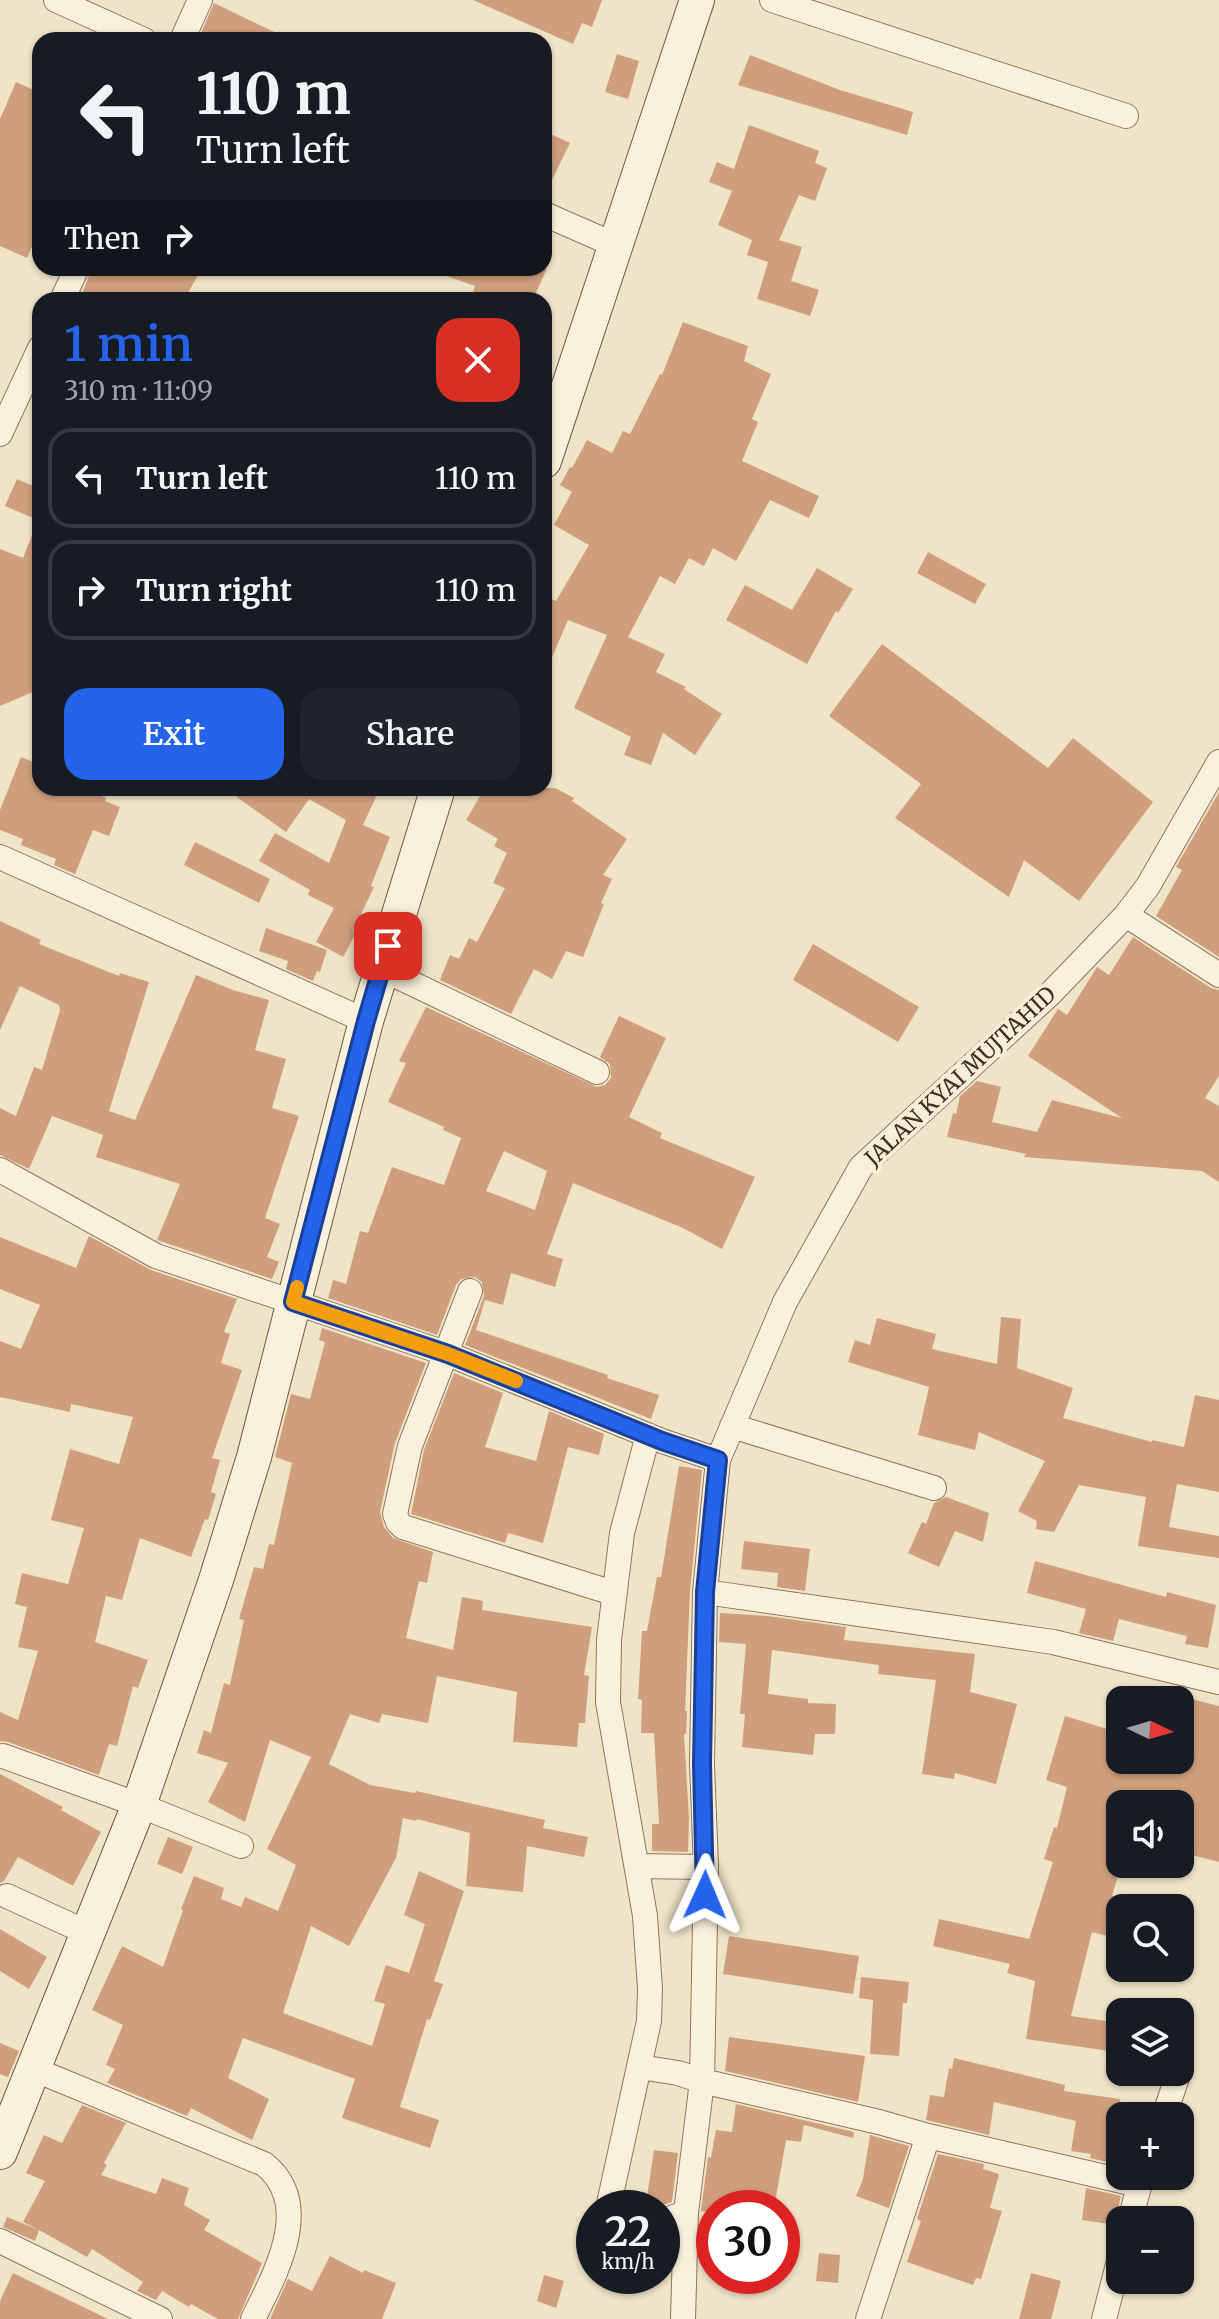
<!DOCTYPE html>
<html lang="en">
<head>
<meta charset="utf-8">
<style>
	:root { --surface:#171b24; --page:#20242c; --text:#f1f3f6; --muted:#9ea1a6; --line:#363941; --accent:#2563eb }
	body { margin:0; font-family:Merriweather,serif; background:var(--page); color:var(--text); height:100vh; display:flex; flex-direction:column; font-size:30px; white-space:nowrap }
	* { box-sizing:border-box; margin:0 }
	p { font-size:26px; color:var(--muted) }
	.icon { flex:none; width:44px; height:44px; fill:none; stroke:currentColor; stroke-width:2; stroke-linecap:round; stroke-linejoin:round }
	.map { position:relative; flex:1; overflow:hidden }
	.panel { position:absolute; left:32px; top:292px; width:520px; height:504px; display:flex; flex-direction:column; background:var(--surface); border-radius:24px; box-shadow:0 2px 6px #0004 }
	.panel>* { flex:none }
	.banner { position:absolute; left:32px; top:32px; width:520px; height:244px; border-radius:24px; box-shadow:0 2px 6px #0004; background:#171b24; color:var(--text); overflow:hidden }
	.needle { width:52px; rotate:95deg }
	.fabs { position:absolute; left:1106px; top:1686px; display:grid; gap:16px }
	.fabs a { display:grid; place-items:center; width:88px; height:88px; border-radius:16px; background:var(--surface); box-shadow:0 2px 6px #0004; font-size:40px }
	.speed { position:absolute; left:576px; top:2190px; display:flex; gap:16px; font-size:40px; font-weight:700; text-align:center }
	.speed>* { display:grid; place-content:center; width:104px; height:104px; border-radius:50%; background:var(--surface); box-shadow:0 2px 6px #0004; line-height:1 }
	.speed small { font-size:20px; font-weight:400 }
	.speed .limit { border:12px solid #d22; background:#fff; color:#111 }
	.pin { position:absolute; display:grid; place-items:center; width:68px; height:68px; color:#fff; margin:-34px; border-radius:16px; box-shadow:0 4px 12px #0006 }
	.me { position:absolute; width:88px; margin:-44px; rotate:1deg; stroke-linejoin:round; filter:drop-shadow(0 0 6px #0008) }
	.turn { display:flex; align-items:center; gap:28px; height:168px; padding:0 32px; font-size:36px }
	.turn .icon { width:104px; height:104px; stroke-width:2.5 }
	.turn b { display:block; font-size:56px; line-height:68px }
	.then { display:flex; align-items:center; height:76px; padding:0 32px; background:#0003; gap:16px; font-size:30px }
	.round { display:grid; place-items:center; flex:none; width:84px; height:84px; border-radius:24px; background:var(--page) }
	.overview { display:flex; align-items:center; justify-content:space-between; height:136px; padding:0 32px }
	h1 { font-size:48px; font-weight:600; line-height:60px; color:var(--accent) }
	.primary-button { display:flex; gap:16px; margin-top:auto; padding:16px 32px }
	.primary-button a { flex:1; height:92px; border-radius:24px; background:var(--accent); color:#fff; font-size:32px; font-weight:600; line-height:92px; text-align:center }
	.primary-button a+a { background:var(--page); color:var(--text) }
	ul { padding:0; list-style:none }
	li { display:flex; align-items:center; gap:24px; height:100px; margin:0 16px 12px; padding:0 16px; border:4px solid var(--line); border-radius:24px }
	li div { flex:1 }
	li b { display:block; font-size:30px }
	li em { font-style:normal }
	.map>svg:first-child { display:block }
</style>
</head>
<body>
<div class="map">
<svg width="1219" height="2319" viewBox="0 0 1219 2319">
	<rect width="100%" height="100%" fill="#f0e4c8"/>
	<path fill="#cf9f7d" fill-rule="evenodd" d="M473,0H602L592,27L582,23L573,44Z
		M214,3L291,40H198Z
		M617,54L639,61L628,99L605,92Z
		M750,55L840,90L913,112L907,135L738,85Z
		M16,82L40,93V229L27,258L0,246V119Z
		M749,125L819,151L815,163L827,168L815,201L799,195L779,240L802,247L791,281L819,290L810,316L757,299L768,262L747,255L752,240L718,225L732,191L709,182L717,162L734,169Z
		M544,131L570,143L544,196Z
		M92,268H202L184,300H94L82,294Z
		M433,268H547L533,300H470L475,286L433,271Z
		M683,322L748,346L744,361L771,374L752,419L758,422L742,461L819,496L809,518L770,500L736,561L713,548L704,566L689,558L675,584L660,576L628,637L665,654L656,672L686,687L684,689L722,714L695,755L663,733L651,765L624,755L631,737L574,708L607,635L568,620L544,676V596L556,601L589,545L554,525L572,492L560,485L570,467L572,468L587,440L612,453L623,431L630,434L660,374L662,375Z
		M17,479L40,489V689L0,706V549L23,558L38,520L5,506Z
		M928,552L986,584L975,604L917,573Z
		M817,568L853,589L838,613L836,611L807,664L726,620L745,585L792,610Z
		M882,644L1048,768L1073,738L1153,802L1079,901L1024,860L1009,897L895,818L921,784L829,716Z
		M21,757L40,765V788H83L106,798L105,801L120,807L109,836L93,830L75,874L54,865L56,859L21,845L23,839L0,830V810Z
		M224,788H380L363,825L390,837L371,886L374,887L353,931L356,933L343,957L316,942L334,908L308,895L310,890L259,861L275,833L329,863L346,820L309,799L286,832Z
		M485,788H555L574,798L572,801L627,839L603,875L612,879L601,903L604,904L583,957L566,951L552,979L534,969L511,1014L440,980L450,955L459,959L469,938L477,942L505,888L493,883L507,853L494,846L498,839L466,820Z
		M1219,792V957L1156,916L1182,870L1176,867Z
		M195,842L270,879L259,903L184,865Z
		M0,921L41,940L39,944L119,976L120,973L149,982L109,1111L135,1120L196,975L233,990L269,1000L255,1050L286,1059L272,1108L299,1116L265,1218L280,1224L267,1257L279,1262L272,1279L157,1240L180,1184L96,1157L103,1135L52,1116L29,1169L0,1155V1108L16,1116L34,1067L42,1070L60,1010L59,1005L20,986L0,1030Z
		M266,928L327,950L320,972L317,971L313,981L286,969L288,961L259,951Z
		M1133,937L1211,988L1219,990V1076L1205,1098L1219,1106V1182L1202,1171L1024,1157L1026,1154L947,1137L953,1113L956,1114L960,1096L977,1081L1001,1087L992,1122L1037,1132L1052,1100L1122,1118L1028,1056L1058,1009L1067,1015L1097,967L1109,975Z
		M813,944L919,1007L898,1042L793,980Z
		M426,1007L597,1087L605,1085L611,1078L610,1064L600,1057L619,1016L666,1038L629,1117L662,1133L660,1138L755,1177L722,1249L683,1228L573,1183L547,1254L563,1259L555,1287L511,1273L503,1305L485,1300L476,1330L608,1375L607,1378L659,1395L651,1419L465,1345L484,1296L482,1282L475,1277L461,1279L456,1285L437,1335L328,1298L333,1280L346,1284L360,1231L368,1233L392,1167L444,1185L461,1138L443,1130L444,1127L388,1102L406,1063L399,1061ZM504,1151L547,1171L535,1210L486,1191Z
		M89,1236L151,1270L237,1299L224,1332L230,1334L221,1363L242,1370L212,1458L220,1460L211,1492L216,1494L208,1520L205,1519L191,1557L140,1538L122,1600L106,1596L95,1642L148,1660L138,1688L133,1686L117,1746L109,1744L99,1775L8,1742L0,1741V1712L18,1720L38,1651L18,1647L27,1607L15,1604L22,1573L68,1584L84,1528L51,1520L70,1449L119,1464L133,1417L71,1404L70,1412L0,1397V1341L21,1349L40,1305L0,1289V1237L76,1268Z
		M1001,1317L1021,1319L1017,1368L1073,1388L1063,1418L1152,1442V1440L1184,1447L1195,1395L1219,1400V1492L1177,1484L1169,1527L1219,1536V1558L1138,1546L1146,1497L1079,1485L1054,1532L1036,1529L1037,1521L1018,1511L1045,1461L979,1432L975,1450L918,1435L929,1387L848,1362L855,1340L870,1345L877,1318L936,1334L932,1349L997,1364Z
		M322,1328L426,1363L395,1443L380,1512L384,1527L393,1538L433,1552L427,1583L419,1581L406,1638L453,1650L462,1597L483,1601L482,1610L592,1627L584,1675L589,1676L585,1723H579L577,1747L513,1742L517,1692L437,1676L428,1723L382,1714L379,1723L350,1714L329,1764L370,1785L415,1793L416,1791L545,1820L543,1828L588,1837L584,1857L527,1846L523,1892L466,1886L470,1833L417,1819L416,1821L403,1818L396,1858L349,1946L311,1926L283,2013L372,2046L385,2004L374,2001L386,1965L409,1973L425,1924L404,1915L419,1871L464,1891L434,1981L443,1984L430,2020L427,2019L400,2107L439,2120L430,2148L342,2118L355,2079L243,2038L228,2078L269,2099L252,2140L191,2108L187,2116L107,2083L115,2069L106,2065L123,2025L92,2010L122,1946L163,1967L183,1910L181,1909L194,1876L224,1888L221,1899L241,1907L245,1897L278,1911L296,1865L267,1849L311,1757L270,1740L245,1822L208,1802L228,1763L197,1753L204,1730L211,1733L224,1683L230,1685L244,1620L239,1619L254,1567L263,1569L269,1544L274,1545L292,1463L275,1457L291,1394L310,1399L325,1342L319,1340Z
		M454,1373L503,1393L485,1447L536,1461L549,1411L604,1434L599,1455L568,1447L543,1543L508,1533L505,1543L411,1514L424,1450Z
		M679,1466L702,1470L690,1591L685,1711H687L686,1734H684L689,1818L688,1852L652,1851V1824H659L654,1733H641L642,1700L638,1699L642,1631H647L657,1577H661Z
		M946,1497L989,1513L983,1542L955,1531L939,1567L908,1553L922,1522L926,1524L934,1503Z
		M744,1541L810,1549L805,1591L777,1587L778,1573L741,1569Z
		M1035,1561L1166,1597L1167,1592L1216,1605L1208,1648L1185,1644L1187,1636L1119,1619L1113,1641L1079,1633L1086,1609L1027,1593Z
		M720,1613L768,1616L846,1627L844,1640L975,1654L970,1692L1017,1704L996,1784L955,1773L954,1779L922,1774L936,1680L878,1674L879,1665L772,1650L768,1694L808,1699V1703L836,1704L835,1734H815L813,1755L742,1747L745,1714H740L746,1644L719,1642Z
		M1180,1696L1219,1706V1862L1180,1852V1804H1120V1869L1112,1896L1120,1898V1939L1092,1932L1071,2016L1120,2023L1116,2052L1026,2039L1035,1981L1007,1973L1010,1964L933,1946L939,1919L1029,1939L1053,1862L1044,1859L1054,1827L1057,1828L1067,1787L1046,1780L1065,1716L1120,1733V1760H1180Z
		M0,1774L63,1807L61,1810L101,1832L73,1886L18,1857L4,1881L0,1883Z
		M168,1837L193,1847L182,1874L157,1864Z
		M0,1929L47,1957L29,1989L0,1971Z
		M729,1936L859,1956L853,1994L723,1974Z
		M861,1977L909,1982L907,2003H903L899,2056L870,2054L873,2000L859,1998Z
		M729,2037L865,2056L858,2102L725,2071Z
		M0,2043L19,2051L8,2077L0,2074Z
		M954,2058L1065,2085L1064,2091L1120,2099V2165L1090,2158L1091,2154L1071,2151L1076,2121L994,2102L989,2135L926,2120L930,2095L944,2097L949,2068L952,2069Z
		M736,2104L854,2132L853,2138L804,2125L801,2142L786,2140L774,2208H714V2213L701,2211L708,2157L711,2158L716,2130L732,2132Z
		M82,2105L126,2123L104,2163L107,2165L101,2175L156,2194L162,2178L189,2188L184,2205L210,2220L204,2230L262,2263L238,2319H218L191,2304L189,2307L162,2291L156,2300L137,2291L143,2282L92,2249L87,2257L39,2230L35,2241L3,2227L7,2217L39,2230L23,2222L45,2181L26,2173L44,2135L62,2143Z
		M870,2135L909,2146L889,2208L856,2196L863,2179Z
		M654,2150L678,2153L672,2202L663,2205L646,2203Z
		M938,2154L984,2164L983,2169L999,2174L990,2208L1002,2211L981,2279L976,2278L973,2285L907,2262L921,2221L917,2219Z
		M1086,2188L1121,2196L1116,2216V2225L1082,2220Z
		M819,2253L840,2255L838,2283L816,2281Z
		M330,2256L363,2273L364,2270L396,2283L382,2319H270L288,2279L312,2291Z
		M13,2273L108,2319H0V2301Z
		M1031,2273L1061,2281L1051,2319H1019Z
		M544,2275L564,2281L556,2308L537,2301Z"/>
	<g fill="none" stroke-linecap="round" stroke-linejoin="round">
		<defs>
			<path id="street" d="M56,0L144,40
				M772,0L1126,116
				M182,40L200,0
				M544,214L615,245
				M62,300L77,268
				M0,434L40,348
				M0,857L366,1021
				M1126,915L1219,975
				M382,969L597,1072
				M0,1170L156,1256L448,1354L662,1441L718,1460
				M470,1291L410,1446L395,1514L398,1522L403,1527L613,1593
				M732,1426L934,1488
				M705,1592L1053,1642L1219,1682
				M3,1756L139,1805L241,1846
				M637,1866L706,1867
				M7,1896L88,1933
				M640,2067L678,2073L702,2081L879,2122L928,2136L868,2319
				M33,2069L264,2164C315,2204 275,2274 253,2319
				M1164,2116L1179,2072
				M928,2136L1139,2185
				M608,2208L649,2021L650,1989L645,1916L608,1702L609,1640L622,1533L648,1435
				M1130,2220L1142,2176
				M662,2221L686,2213
				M0,2241L160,2319
				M683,2319L686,2213L702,2081L706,1867L702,1764L705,1592L718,1460L785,1302L861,1167L1051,993L1126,915L1148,886L1219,762
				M1104,2319L1120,2257"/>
			<path id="secondary" d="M544,461L697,0
				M0,2152L139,1805L216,1580L254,1457L366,1021L438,788"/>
		</defs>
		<use href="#street" stroke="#8d765c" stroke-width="26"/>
		<use href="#secondary" stroke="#6f573f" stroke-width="36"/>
		<use href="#street" stroke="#faf1dc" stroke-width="24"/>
		<use href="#secondary" stroke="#faf1dc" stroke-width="34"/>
	</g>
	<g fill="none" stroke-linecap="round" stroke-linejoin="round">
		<defs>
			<path id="route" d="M388,946L366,1021L293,1302L448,1354L662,1441L718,1460L705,1592L702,1764L705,1895"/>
		</defs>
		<use href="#route" stroke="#184099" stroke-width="20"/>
		<use href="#route" stroke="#2563eb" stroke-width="14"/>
		<path stroke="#f59e0b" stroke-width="14" d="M297,1287L293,1302L448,1354L516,1381"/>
	</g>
	<g text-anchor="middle" stroke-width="8" stroke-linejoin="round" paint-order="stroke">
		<g font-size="22" fill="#3d2e20" stroke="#f7eed8">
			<text transform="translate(960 1076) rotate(-43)" y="8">JALAN KYAI MUJTAHID</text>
		</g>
	</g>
</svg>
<div class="fabs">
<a><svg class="needle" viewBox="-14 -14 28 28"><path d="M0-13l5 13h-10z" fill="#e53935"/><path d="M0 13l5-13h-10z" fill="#9ea1a6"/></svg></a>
<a><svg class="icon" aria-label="sound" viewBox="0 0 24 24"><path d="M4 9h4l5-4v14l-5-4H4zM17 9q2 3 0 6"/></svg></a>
<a><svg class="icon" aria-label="search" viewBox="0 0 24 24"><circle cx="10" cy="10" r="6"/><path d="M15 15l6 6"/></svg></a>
<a><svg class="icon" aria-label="layers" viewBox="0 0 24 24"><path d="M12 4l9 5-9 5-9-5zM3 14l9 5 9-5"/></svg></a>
<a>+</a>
<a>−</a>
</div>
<div class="speed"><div>22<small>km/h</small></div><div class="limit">30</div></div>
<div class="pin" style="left:388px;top:946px;background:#d93025"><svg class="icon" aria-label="arrive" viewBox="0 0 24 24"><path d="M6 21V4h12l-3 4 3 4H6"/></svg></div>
<svg class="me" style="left:705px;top:1895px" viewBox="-20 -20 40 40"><path d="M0-17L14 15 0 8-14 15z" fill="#2563eb" stroke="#fff" stroke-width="4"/></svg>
<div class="banner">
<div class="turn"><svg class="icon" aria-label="left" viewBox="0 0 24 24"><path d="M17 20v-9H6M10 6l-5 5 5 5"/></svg><div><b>110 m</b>Turn left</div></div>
<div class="then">Then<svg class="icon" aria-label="right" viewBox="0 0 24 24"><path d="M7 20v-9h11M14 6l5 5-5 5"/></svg></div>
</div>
<section class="panel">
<div class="overview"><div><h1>1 min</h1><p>310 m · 11:09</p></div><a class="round" style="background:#d93025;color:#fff"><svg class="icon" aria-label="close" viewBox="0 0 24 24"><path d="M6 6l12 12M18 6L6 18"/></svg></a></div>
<ul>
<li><svg class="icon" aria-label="left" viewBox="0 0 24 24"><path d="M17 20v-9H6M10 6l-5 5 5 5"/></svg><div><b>Turn left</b></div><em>110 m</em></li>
<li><svg class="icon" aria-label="right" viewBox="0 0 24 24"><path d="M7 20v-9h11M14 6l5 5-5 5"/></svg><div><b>Turn right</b></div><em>110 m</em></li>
</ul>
<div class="primary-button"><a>Exit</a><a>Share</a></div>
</section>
</div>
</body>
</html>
